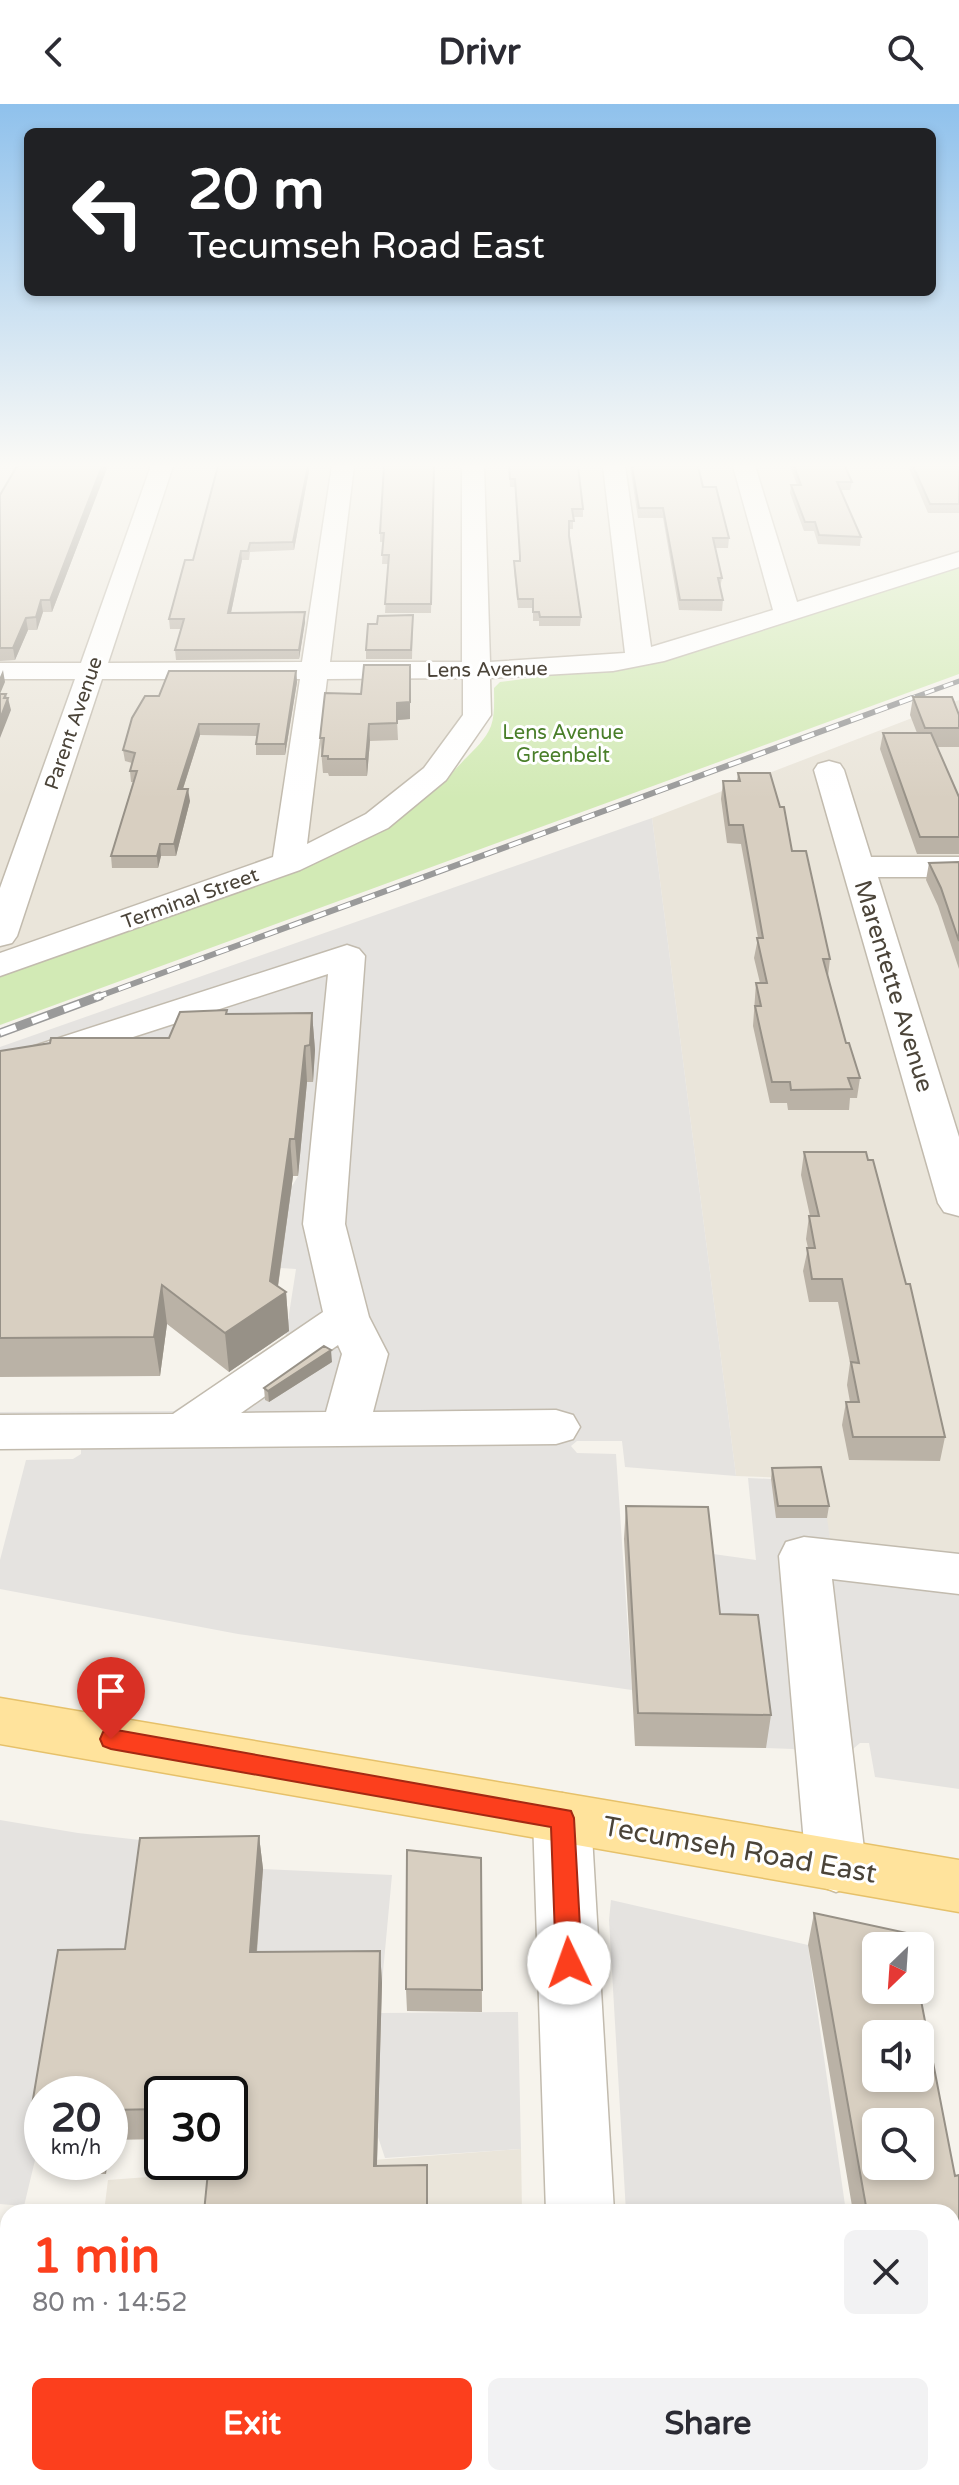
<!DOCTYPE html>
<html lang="en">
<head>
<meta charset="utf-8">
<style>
	:root { --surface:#fff; --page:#f2f2f3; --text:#2b2b33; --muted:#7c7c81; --accent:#fc3f1d }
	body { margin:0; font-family:"Varela Round",sans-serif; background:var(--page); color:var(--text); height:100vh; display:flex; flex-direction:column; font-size:30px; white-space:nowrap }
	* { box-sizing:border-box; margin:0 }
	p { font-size:26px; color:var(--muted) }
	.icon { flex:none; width:44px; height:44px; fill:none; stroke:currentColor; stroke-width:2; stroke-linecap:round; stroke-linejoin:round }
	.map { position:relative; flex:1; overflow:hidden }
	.drawer { position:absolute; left:0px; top:2100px; width:960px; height:282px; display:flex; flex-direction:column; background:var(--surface); border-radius:24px 24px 0 0; box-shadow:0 4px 12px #0003 }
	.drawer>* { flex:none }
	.guide { position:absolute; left:24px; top:24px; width:912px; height:168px; border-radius:12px; box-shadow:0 4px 12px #0003; background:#202124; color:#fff; overflow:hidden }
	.needle { width:52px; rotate:205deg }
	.buttons { position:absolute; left:862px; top:1828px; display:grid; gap:16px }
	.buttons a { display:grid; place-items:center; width:72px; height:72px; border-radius:12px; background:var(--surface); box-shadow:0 4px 12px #0003; font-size:40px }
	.speed { position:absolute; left:24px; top:1972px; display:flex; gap:16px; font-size:40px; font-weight:700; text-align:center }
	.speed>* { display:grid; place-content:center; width:104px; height:104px; border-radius:50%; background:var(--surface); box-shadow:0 4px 12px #0003; line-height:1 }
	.speed small { font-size:20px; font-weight:400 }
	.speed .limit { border:4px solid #111; border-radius:12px; background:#fff; color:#111 }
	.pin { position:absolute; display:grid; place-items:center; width:68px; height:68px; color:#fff; margin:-82px -34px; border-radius:50% 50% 50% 0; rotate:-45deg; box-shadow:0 0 8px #0007 }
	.pin .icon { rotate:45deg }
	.me { position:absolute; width:88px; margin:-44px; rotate:357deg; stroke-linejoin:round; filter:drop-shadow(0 0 6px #0008) }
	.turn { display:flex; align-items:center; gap:28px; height:168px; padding:0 32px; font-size:36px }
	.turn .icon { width:104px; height:104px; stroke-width:2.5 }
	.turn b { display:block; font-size:56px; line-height:68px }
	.round { display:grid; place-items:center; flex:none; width:84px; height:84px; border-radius:12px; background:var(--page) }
	.overview { display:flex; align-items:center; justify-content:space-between; height:136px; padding:0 32px }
	h1 { font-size:48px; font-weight:700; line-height:60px; color:var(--accent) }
	.primary-button { display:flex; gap:16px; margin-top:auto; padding:16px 32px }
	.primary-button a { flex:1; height:92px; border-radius:12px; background:var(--accent); color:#fff; font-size:32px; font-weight:700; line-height:92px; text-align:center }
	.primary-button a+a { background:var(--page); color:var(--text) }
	header { display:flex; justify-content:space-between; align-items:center; height:104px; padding:0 32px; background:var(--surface); font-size:36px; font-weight:700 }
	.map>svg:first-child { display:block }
</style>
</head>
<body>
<header><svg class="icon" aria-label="back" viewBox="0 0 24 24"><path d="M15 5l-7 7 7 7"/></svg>Drivr<svg class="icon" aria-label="search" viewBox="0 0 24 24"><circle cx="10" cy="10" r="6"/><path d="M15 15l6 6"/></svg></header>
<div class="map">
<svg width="959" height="2381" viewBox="0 0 959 2381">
	<rect width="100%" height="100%" fill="#f6f3ec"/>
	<path fill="#eae5da" d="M0,362H959V448L651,546L588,556L467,560L462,610L443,644L401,687L361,716L309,742L0,849Z
		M959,596V1457L831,1441L819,1375L736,1372L652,714Z
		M521,2045L522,2108H104L108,2076Z
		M0,2199L8,2201V2374H952V2222H959V2381H0Z"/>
	<path fill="#d2eab5" d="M959,461V570L0,921V871L328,753C381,728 425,700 464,656C474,646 486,635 491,622C495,611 494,596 494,584L500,578L640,560L731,537Z"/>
	<path fill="#e5e3e0" d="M652,714L736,1372L625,1363L622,1337H577L571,1342L577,1349L616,1350L632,1586L238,1530L0,1485V1456L26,1356L73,1355L81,1350V1343L0,1340V1308L174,1307L285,1236L296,1165L280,1164L291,1084L298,1072L307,978H313L315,946L0,985V943Z
		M748,1374L771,1375L777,1414H827L831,1441L959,1457V1685L875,1673L869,1639H860L847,1650L809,1652L793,1645L766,1644L754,1544L715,1543L706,1449L756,1456Z
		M0,1716L78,1729L149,1737L132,1877L42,1990V2027L24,2102L0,2100Z
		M263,1765L392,1771L382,1879L254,1880Z
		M611,1796L808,1841L846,2108H626L609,1816Z
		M518,1908L521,2045L385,2054L378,2033L381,1909Z"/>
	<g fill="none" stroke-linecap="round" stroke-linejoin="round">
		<defs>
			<path id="minor" d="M151,362H173L108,559L302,558L332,362H354L330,558H462V362H484L490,558L625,549L603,362H625L651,543L773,506L733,362H755L797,498L959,448V463L664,557L613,567L490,574L491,611L446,676L388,724L300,766L0,872V849L273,753L300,575H102L17,832L12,839L0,842V784L75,575H0V559H81ZM463,574V611L424,664L366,710L307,740L327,575Z
				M829,657L840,660L844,666L871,753H959V773H878L959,1033V1112L944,1108L938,1099L814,666L818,660Z
				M347,841L359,845L365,852L345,1120L369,1213L388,1250L373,1308L556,1306L573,1311L580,1323L573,1335L556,1340L0,1345V1311L173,1310L323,1208L303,1120L328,870L0,976V953ZM338,1241L342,1250L326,1308L241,1309Z
				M804,1433L959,1450V1490L832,1475L866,1762L857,1780L836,1788L815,1780L806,1762L779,1452L786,1438Z
				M562,1689L582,1696L591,1714L614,2108H546L533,1714L542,1696Z
				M952,2186H959V2258H952Z
				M0,2207L8,2209V2281L0,2279Z
				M50,2374H126L125,2381H49Z
				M554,2374H630V2381H554Z"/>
			<path id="major" d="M0,1594L959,1756V1808L0,1640Z"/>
		</defs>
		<use href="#minor" stroke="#c2bbae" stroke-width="3"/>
		<use href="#major" stroke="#e6c16a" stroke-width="3"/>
		<use href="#minor" fill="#fff" fill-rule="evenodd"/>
		<use href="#major" fill="#ffe39c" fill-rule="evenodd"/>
		<defs>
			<path id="rail-far2" d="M906,596L959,577"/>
			<path id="rail-far1" d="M94,894L912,594"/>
			<path id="rail" d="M0,929L100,892"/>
		</defs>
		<use href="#rail-far2" stroke="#9a9a9a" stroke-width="5"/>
		<use href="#rail-far1" stroke="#9a9a9a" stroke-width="6"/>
		<use href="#rail" stroke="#9a9a9a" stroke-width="9"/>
		<use href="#rail-far2" stroke="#fff" stroke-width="3" stroke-dasharray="10" stroke-linecap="butt"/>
		<use href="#rail-far1" stroke="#fff" stroke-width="4" stroke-dasharray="13" stroke-linecap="butt"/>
		<use href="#rail" stroke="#fff" stroke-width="6" stroke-dasharray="17" stroke-linecap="butt"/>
	</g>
	<path fill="#bab2a6" d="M17,362H108L52,508H43L37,526H28L15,556L0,557V391Z
		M218,362H309V367L294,446L250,448L249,456H242L231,509L305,508V518L299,555L176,556L175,546L181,525H170L169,515L193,456Z
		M434,362L431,509H385L388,460H382L383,438H380V429Z
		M509,362L583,405V413H573V425H569L581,513L580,522H539V517H533V504H518L514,466V457H520L515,383H510Z
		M630,362H698L703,383L729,434L728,444H715L722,474L720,484L723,496L722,507L679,506L663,414H638Z
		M790,362H845L852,378L850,386H841L861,433L860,442L818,440L814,427H804L790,389L791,381H797Z
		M908,362H959V409H928Z
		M413,511L412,555H366V546L377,520Z
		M296,567L297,578L285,651H256V640L257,632L200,631L183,685L190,697L176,752H161L158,764H112L111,752L133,678H131L130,667L132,659L125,657L123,646L159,592Z
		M361,590L410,615L397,616L398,636L370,637L367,672H329L328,669H323L320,634Z
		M913,593L959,611V643H937L959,693V750H917L880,645L883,629H917L910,611Z
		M738,669L792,747L830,855L828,872L846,939L860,974L857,994H850L849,1006H788L787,999H770L753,922L756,879H760L754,854L758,834L741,740L727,739L721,695L723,677H737Z
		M959,758V865L938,802L926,776L929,759Z
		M227,906V910L312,909L315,946L313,978H307L298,1072H293L278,1183L286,1188L289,1227L229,1268L167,1220L160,1272L0,1273V947L169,934Z
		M804,1048L945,1333L940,1357L849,1356L842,1321L846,1298H850L847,1281L850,1259L838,1198H809L803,1167L808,1144L806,1135L809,1112H810L801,1071Z
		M332,1258L269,1298L265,1296L264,1284Z
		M772,1364L829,1402L827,1414H776L771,1375Z
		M626,1402L720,1510L771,1611L766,1644L635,1642L624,1435Z
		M259,1732L263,1765L257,1848L380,1847L382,1879L377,2061L428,2091V2108H204L230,1990H162V2035L110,2036V2038V1990H42V2045L31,2007L125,1845Z
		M481,1754L482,1908L407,1907L406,1885Z
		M814,1809L955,2072L959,2071V2163H952V2108H853L808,1841Z
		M46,2058H107L106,2070H56L54,2062H47Z
		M292,2374H452L309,2380H293Z
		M715,2374H844L845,2381H716Z"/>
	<path fill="#979187" d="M102,362H108L52,508L50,496Z
		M308,362L309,367L294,446L293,438Z
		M241,447L242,456L229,518L228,509Z
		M41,496L43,508L37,526L36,513Z
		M305,508V518L299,555V546Z
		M26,514L28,526L15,556L13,544Z
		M410,561V615L397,616V599Z
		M3,566L5,578L0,590V573Z
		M296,567L297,578L285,651V640Z
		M6,590L7,597L8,594L11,606L0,634V615Z
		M199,620L200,631L179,697L178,685Z
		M369,620L370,637L367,672L366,655Z
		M188,685L190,697L176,752L174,740Z
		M160,740L161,752L158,764L157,752Z
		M312,909L315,946L313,978L310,941Z
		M305,942L307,978L298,1072L295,1035Z
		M290,1035L293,1072L276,1195L286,1188L289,1227L229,1268L225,1229L270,1177Z
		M162,1181L167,1220L160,1272L154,1233Z
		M331,1246L332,1258L269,1298L268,1287Z
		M259,1732L263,1765L254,1880L250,1848Z
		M380,1847L382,1879L376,2091L374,2062Z
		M102,2058H107L106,2070Z
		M427,2061L428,2091V2108H427Z"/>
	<path fill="#d8cfc1" stroke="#979187" stroke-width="2" fill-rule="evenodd" d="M17,362H102L50,496H41L36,513L26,514L13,544H0V391Z
		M218,362H308L293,438L250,439L248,447H241L228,509L305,508L299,546H175L184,515H169L185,456H193Z
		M384,362H434L431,500H385L389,451H382L384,429H380Z
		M509,362H578L583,405H572L574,417H569V432L581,513H540L539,508H533V495H518L514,457H520V452L515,375H510Z
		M632,362H698L703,383H716L729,434H713L722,474H718L723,496H680L663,404H639Z
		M794,362H845L852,378H837L861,433L819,431L815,418H805L791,381H801Z
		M913,362H959V400H930Z
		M413,511L411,546H366L368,520H377L378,512Z
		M364,561H410V598L397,599V619L369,620L366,655H328V652H322L324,634H320L325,589L361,590Z
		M169,567H296L285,640H256L259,620H199L178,685H188L174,740H160L157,752H111L137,667H130L135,649L123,646L132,614L145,592H159Z
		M0,590H6L4,594H8L0,615Z
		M913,593H952L959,611V624H925Z
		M883,629H931L959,693V733H920Z
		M738,669H770L780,703H784L792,747H806L830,855H823L846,939H849L860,974H848L852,985L791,986L790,978H772L755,902H761L756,879H767L757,834H763L743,721H729L723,677H740Z
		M959,758V837L941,784L929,759Z
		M227,906L226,910L312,909L310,941L305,942L295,1035H290L270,1177L286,1188L225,1229L162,1181L154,1233L0,1234V947L50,939L51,934H169L180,908Z
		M804,1048H866L868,1056H873L906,1180H910L945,1333H853L846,1298H859L851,1258L859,1259L842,1175H812L807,1144H815L809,1112H819Z
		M324,1242L331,1246L268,1287L264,1284Z
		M821,1363L829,1402H778L772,1364Z
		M626,1402L708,1403L720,1510L758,1511L771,1611L638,1609Z
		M259,1732L250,1848L380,1847L374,2062L427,2061V2108H204L209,2058H230V1990H162V2005L110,2006V1990H42V2032H38L42,2006L31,2007L58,1846L125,1845L140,1734Z
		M407,1746L481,1754L482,1886L406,1885Z
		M814,1809L907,1829L910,1842H876V1886H919L955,2072L959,2071V2135H952V2108H867ZM876,1930H920V1974H876ZM876,2018H920V2062H876Z
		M309,2374H451V2381H309Z
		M721,2374H844L845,2381H722Z"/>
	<linearGradient id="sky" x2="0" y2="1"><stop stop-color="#8fc1ec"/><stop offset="0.52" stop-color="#fbfaf6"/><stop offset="1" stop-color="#fbfaf6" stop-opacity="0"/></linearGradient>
	<rect width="959" height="695" fill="url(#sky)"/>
	<path fill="#fc3f1d" stroke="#a42913" stroke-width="2" d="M111,1625L571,1707L574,1714L582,1859L578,1868L569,1871L560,1868L556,1859L551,1723L111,1645L103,1642L100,1635L103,1628Z"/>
	<g text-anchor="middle" stroke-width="6" stroke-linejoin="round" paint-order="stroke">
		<g font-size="20" fill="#4b4439" stroke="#fff">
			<text transform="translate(487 565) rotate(-1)" y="7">Lens Avenue</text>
			<text transform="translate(73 619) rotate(-71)" y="7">Parent Avenue</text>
			<text transform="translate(190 794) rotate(-20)" y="7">Terminal Street</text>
		</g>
		<g font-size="20" fill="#4a7f2a" stroke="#fff">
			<text x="563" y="635">Lens Avenue<tspan x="563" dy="23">Greenbelt</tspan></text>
		</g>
		<g font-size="24" fill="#4b4439" stroke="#fff">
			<text transform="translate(894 882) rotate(73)" y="8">Marentette Avenue</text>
		</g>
		<g font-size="28" fill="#4b4439" stroke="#fff">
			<text transform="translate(740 1745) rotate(10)" y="10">Tecumseh Road East</text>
		</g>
	</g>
</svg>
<div class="buttons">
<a><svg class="needle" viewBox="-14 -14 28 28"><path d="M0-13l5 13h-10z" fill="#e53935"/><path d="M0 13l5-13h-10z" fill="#7c7c81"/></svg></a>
<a><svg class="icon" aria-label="sound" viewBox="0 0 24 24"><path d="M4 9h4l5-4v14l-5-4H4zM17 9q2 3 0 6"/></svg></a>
<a><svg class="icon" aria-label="search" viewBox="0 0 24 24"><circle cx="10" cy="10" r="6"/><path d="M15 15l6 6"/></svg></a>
</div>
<div class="speed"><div>20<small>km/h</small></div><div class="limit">30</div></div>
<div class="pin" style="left:111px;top:1635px;background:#d93025"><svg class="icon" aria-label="arrive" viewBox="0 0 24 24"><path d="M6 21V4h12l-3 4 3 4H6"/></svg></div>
<svg class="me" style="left:569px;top:1859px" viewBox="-20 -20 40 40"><circle r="19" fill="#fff"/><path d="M0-13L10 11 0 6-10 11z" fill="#fc3f1d"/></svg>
<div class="guide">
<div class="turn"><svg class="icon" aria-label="left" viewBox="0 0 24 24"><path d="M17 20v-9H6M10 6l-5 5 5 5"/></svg><div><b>20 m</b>Tecumseh Road East</div></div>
</div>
<section class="drawer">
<div class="overview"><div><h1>1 min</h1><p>80 m · 14:52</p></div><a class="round"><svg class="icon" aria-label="close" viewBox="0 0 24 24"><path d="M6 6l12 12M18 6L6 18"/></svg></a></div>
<div class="primary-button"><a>Exit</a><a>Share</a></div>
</section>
</div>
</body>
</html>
